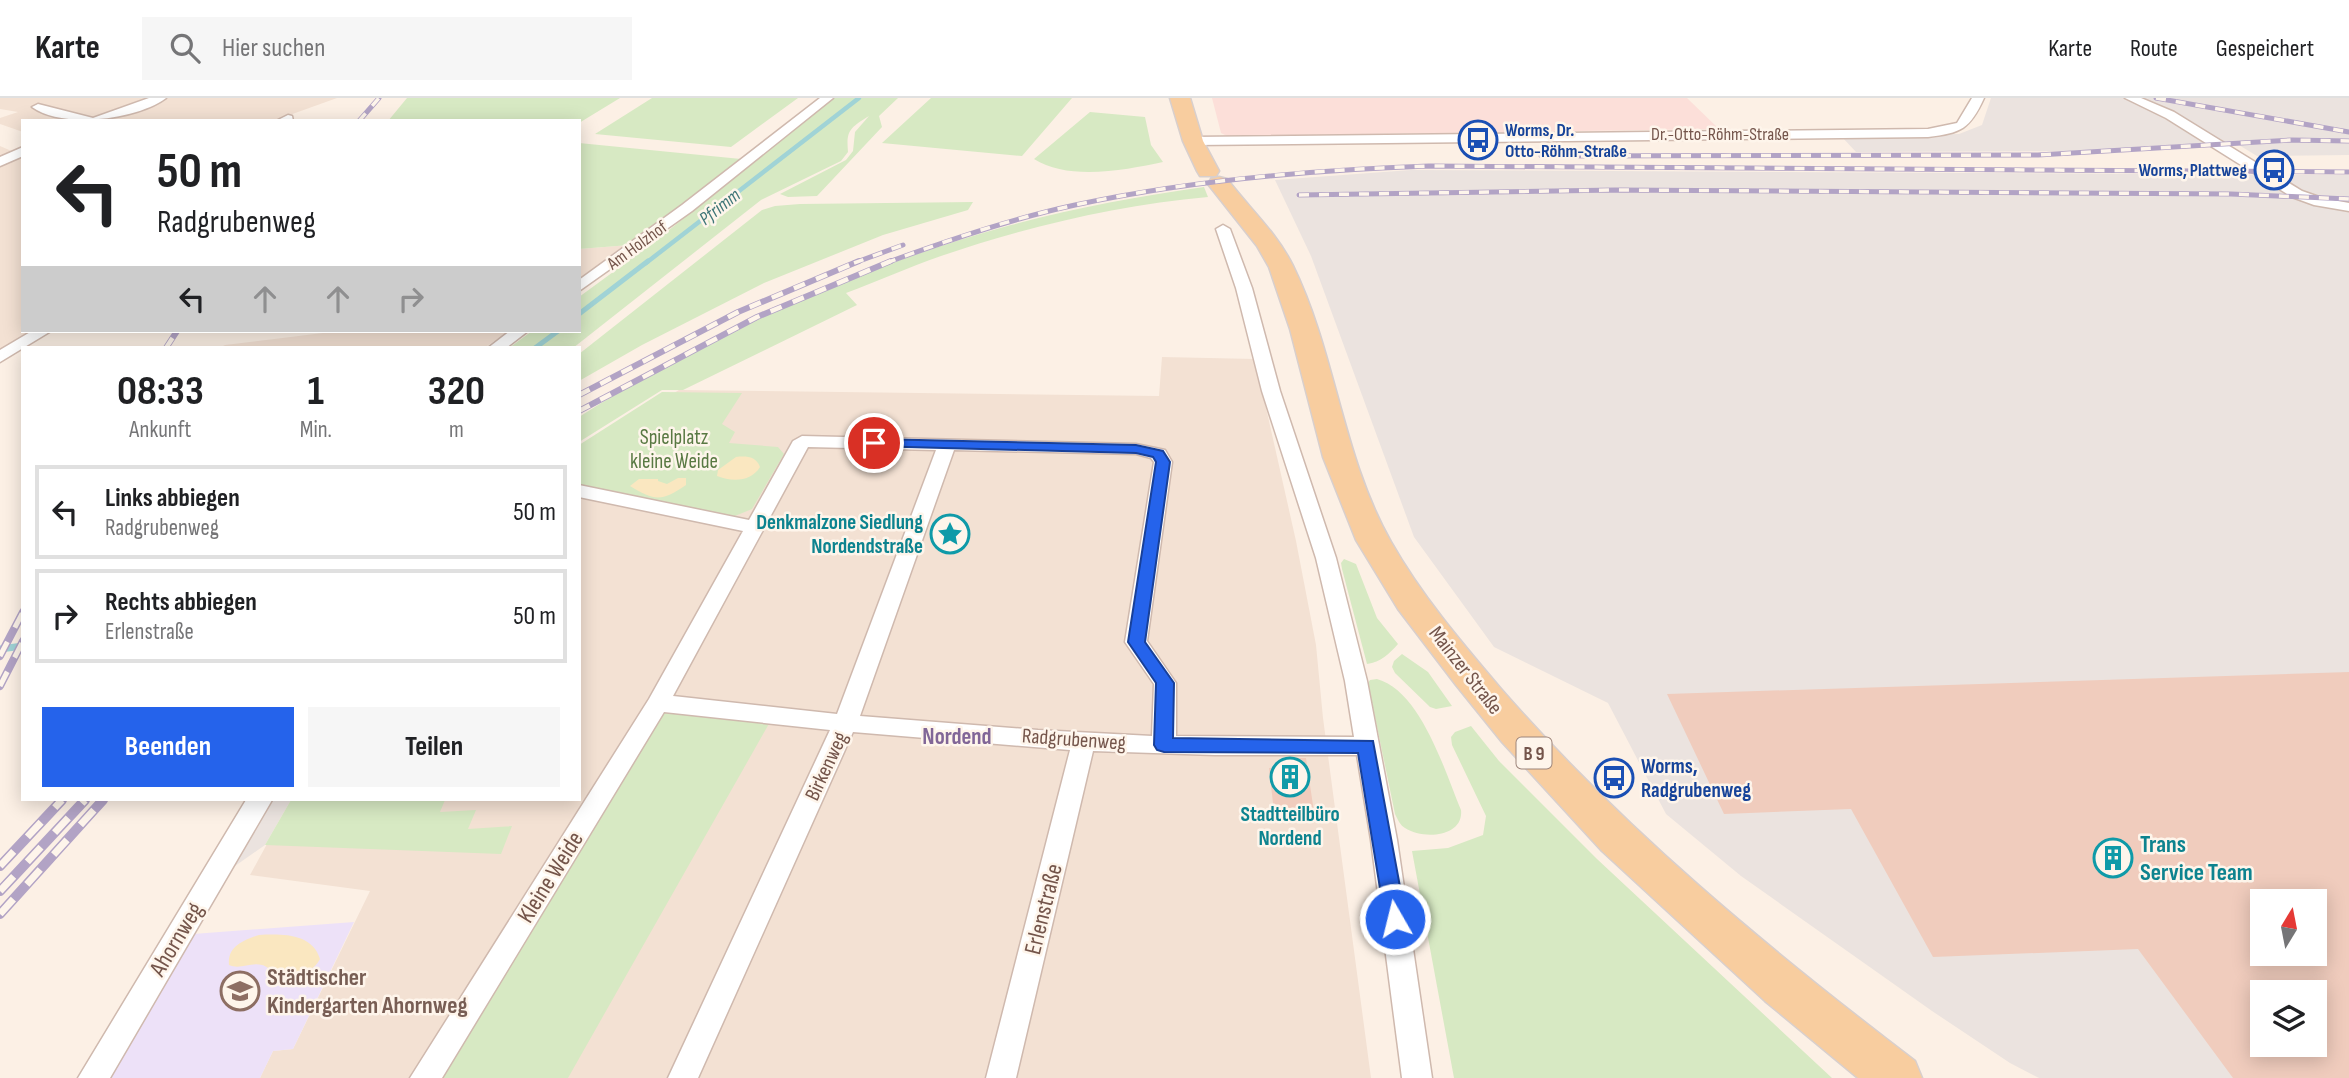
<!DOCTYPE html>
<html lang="de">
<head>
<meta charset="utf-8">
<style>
	:root { --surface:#fff; --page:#f6f6f6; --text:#202124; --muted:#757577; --line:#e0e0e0; --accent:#2563eb }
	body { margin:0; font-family:"Sofia Sans Condensed",sans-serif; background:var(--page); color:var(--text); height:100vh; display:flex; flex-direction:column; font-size:26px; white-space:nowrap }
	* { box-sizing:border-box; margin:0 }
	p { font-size:23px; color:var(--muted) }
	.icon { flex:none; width:38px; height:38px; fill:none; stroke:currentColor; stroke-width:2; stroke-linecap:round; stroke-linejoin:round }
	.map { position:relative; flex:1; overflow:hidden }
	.side { position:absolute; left:21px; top:248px; width:560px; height:455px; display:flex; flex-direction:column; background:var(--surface); border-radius:0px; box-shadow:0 4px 18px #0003 }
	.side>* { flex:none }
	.top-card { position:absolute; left:21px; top:21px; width:560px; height:214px; border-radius:0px; box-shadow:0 4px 18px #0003; background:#fff; color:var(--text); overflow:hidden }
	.needle { width:46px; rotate:10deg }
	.tools { position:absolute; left:2250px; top:791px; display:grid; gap:14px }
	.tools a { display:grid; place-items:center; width:77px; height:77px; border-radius:0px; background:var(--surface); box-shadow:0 4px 18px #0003; font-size:35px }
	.pin { position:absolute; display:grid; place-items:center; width:60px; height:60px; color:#fff; margin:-30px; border:4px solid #fff; border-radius:50%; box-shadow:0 2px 7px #0007 }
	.me { position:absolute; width:77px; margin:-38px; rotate:352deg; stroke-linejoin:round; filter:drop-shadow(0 0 5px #0008) }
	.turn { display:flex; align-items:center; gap:24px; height:147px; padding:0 21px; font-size:32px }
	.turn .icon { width:91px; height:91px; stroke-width:2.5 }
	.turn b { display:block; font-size:49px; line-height:60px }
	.lanes { display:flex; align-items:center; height:66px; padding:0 21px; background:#0003; justify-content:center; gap:35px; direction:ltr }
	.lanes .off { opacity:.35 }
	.eta { display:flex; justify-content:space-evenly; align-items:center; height:119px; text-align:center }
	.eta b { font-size:42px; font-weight:700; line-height:49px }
	.action { display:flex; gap:14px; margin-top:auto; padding:14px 21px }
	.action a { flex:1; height:80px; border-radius:0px; background:var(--accent); color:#fff; font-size:28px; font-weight:700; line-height:80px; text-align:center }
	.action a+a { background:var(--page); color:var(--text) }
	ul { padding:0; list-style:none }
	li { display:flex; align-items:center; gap:21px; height:94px; margin:0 14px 10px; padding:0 7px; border:4px solid var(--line); border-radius:0px }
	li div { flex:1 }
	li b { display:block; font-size:26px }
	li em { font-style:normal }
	header { display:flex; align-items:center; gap:42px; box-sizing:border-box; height:98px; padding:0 35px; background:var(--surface); border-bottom:2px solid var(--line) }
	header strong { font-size:33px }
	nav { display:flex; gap:38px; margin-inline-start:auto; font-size:24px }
	.search { width:490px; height:63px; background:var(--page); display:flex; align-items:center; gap:18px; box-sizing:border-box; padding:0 24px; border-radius:0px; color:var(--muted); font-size:26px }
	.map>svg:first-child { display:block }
</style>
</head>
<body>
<header>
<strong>Karte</strong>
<div class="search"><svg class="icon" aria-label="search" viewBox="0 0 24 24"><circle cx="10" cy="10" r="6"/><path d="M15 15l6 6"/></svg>Hier suchen</div>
<nav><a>Karte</a><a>Route</a><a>Gespeichert</a></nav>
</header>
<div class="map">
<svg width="2349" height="980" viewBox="0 0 2349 980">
	<rect width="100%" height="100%" fill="#fcf0e5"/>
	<path fill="#f3e1d3" d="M0,0H337L273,23H23V34L0,26V20L18,14L0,11Z
		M0,48L23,58V233H35L0,253Z
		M630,147L579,184V151Z
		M339,233H509L484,250H219L225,247Z
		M1162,259L1255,261L1296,443L1316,547L1323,620L1371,980H260L273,953L293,951L370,793L250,777L291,702H579V351L679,292L1159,298Z"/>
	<path fill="#fcdfd9" d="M1212,0H1687L1719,31L1227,38L1221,35Z"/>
	<path fill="#ebe3df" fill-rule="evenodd" d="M1991,0H2349V57L2257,58L2234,44L2069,53L1856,54L1842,39L1959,36L1982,27Z
		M1411,72L2349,77V980H2039L2010,965L1932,913L1741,778L1666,716L1608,605L1494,549L1414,439L1311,158L1275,82ZM2263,803H2315V856H2263ZM2263,894H2315V947H2263Z
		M265,702H291L265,747L218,780Z"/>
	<path fill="#ede1f8" d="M354,824L293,951L273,953L260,980H108L193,836Z"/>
	<path fill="#d7e9c3" d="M407,0H620L579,25V23H388Z
		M652,0H798L731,49L595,36Z
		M834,0H898L879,18L882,29L817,98L788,99L780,96L846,62L853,53L855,34L869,18C850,30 846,32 848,54L841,63L761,102L573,250H509L532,233H579V199L654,144Z
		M931,0H1072L1022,58L882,45Z
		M1090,14L1145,19L1151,47L1163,64C1126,72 1068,83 1034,61Z
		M579,45L741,61L630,147L579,151Z
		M1204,89L1208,99C1118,107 1026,129 941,158C909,169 878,183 846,195L857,207L683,292H662L579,344V319C709,237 863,167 1011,127C1075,110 1139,98 1204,89Z
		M973,104L968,112L883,137L764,185L642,247L579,283V256L762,112L775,108L800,106Z
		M662,294L742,295L722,326L735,334L729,345L778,349L784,356L752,411L735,418L579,389V347Z
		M1344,461L1356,466L1377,520L1398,546C1389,556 1381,564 1367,566L1342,471L1341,465Z
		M1402,556L1428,574L1452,608L1436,611L1430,609L1395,575L1392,569L1394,563Z
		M1377,581C1421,593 1445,674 1461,712C1464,739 1423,742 1405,730C1400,727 1398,722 1395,716L1368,585L1370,582Z
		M660,610L770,624L568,980H427Z
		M1471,628L1499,663L1597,761L1832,980H1454L1412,753L1448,750L1483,737L1486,718L1452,647L1451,639L1455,634Z
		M291,702H445L440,714L476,712L468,731L512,728L501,756L265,747Z"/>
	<path fill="#fae7c0" d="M736,359C746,358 756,358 760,369C751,384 732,384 717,378L718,372Z
		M678,380H686V387C661,404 655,403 630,388L639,381H658V383L667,386Z
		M259,837C282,836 312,835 320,861C312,877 293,879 277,874C271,873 267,868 262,867C250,864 240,872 229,867C227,848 244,842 259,837Z"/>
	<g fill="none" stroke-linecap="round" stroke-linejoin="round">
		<path stroke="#a0d3d6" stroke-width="4.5" d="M646,165L859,0"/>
		<path stroke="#a0d3d6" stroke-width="5" d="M579,216L648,163
			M535,250L558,233"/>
		<path stroke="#a0d3d6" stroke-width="7" d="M0,551L23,548"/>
	</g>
	<path fill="#f0ccbd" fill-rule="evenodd" d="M2349,574V980H2233L2138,851L1933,859L1851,711L1724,716L1667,596ZM2263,803H2315V856H2263ZM2263,894H2315V947H2263Z
		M1286,660H1306L1314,714H1274L1269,670L1287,669Z"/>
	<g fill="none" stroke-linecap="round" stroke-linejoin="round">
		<defs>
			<path id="street" d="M149,0H166C137,22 62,31 32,9L38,6L93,20Z
				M820,0H833L692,113L579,193V182L682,107Z
				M1972,0H1984C1970,31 1961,35 1928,39L1193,47L1187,43L1193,39L1928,31L1957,25Z
				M2125,0H2141L2174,14L2302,93L2322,100L2349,105V113L2314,107L2292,99L2166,20Z
				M288,17L292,18L293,23H276Z
				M23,49V58L0,68V59Z
				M1223,127L1230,131L1252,190L1280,293L1336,460L1367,583L1397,742L1432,980H1402L1371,742L1357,657H1215L1093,653L1016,980H986L1070,652L853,634L698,980H668L830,632L664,614L442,980H410L649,601L743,433L579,399V387L749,422L793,343L802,338L1136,346L1165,352L1172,364L1147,543L1176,585V638L1354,639L1345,583L1316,460L1262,293L1236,190L1216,131ZM808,349L936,352L837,616L673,598ZM954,352L1136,356L1151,360L1154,364L1125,544L1154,586L1152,638L1038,632L860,618Z
				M32,233H51L0,264V252Z
				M510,233H528L506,250H488Z
				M246,702H272L110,980H78Z"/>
			<path id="primary" d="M1170,0H1190L1203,43L1219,73L1216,78H1200L1197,73L1183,43Z
				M1219,79L1227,81C1249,110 1277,135 1293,168C1336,256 1342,358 1391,444C1421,497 1461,544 1501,591C1624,732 1767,850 1915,963L1922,980H1858L1765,903L1602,753L1502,644L1456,587L1398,511L1356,442L1323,359L1290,231L1269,169L1257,148L1208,86L1211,81Z"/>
		</defs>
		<use href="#street" stroke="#cfb9ae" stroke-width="3"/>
		<use href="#primary" stroke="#d8cfcd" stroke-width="3"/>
		<use href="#street" fill="#fff" fill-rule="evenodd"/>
		<use href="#primary" fill="#f8cd9f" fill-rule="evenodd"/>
		<defs>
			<path id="rail-far3" d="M2156,0L2349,34
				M359,23L379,0
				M1541,58L2038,57L2292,42L2349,43
				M1299,97L1615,92L2231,96L2349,101
				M854,165L903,147
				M886,165C948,142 1010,121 1075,107C1191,82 1310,72 1429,68L2349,74"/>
			<path id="rail-far2" d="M166,250L177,233
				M579,297L738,214L859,163
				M579,313L757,219L891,163"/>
			<path id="rail-far1" d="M0,558L23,514
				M0,588L23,543"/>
			<path id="rail" d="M0,768L62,702
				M0,793L85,702
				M0,816L103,702"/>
		</defs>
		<use href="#rail-far3" stroke="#b2a3c5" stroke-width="5"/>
		<use href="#rail-far2" stroke="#b2a3c5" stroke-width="6"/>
		<use href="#rail-far1" stroke="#b2a3c5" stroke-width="8"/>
		<use href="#rail" stroke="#b2a3c5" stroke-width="10"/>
		<use href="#rail-far3" stroke="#fef5eb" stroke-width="3.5" stroke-dasharray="10" stroke-linecap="butt"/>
		<use href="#rail-far2" stroke="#fef5eb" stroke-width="4.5" stroke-dasharray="12" stroke-linecap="butt"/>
		<use href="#rail-far1" stroke="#fef5eb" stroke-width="5" stroke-dasharray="16" stroke-linecap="butt"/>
		<use href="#rail" stroke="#fef5eb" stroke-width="7" stroke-dasharray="20" stroke-linecap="butt"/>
	</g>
	<path fill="#2563eb" stroke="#184099" stroke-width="2" d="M874,341L1136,347L1163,353L1170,364L1145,544L1174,585L1173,640L1373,643L1406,821L1402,828L1395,830L1388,828L1385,821L1358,655L1164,654L1157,652L1154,647L1156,585L1128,544L1156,364L1153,359L1136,355L870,348V342Z"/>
	<defs>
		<symbol id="bus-ring" viewBox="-11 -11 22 22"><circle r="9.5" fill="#fef5eb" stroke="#1a4fb4" stroke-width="1.5"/><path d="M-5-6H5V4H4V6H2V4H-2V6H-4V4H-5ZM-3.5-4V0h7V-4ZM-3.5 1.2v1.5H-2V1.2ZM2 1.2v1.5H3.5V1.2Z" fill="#1a4fb4"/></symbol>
		<symbol id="sight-ring" viewBox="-11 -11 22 22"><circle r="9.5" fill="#fef5eb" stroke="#0f9aa8" stroke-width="1.5"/><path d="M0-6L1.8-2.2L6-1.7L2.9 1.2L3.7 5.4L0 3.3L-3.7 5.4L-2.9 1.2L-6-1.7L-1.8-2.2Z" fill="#0f9aa8"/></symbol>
		<symbol id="building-ring" viewBox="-11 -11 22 22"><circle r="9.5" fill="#fef5eb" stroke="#0f9aa8" stroke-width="1.5"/><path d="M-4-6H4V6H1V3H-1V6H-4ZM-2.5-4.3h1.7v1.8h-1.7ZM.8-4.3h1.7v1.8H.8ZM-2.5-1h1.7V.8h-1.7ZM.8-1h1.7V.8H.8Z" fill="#0f9aa8"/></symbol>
		<symbol id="school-ring" viewBox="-11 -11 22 22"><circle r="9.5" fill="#fef5eb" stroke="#8d6e63" stroke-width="1.5"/><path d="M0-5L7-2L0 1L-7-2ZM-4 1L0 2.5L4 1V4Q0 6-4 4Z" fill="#8d6e63"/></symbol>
	</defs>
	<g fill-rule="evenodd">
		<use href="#bus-ring" x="1456" y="20" width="44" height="44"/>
		<use href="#bus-ring" x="2252" y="50" width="44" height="44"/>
		<use href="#sight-ring" x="928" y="414" width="44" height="44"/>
		<use href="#building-ring" x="1268" y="657" width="44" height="44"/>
		<use href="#bus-ring" x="1592" y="658" width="44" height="44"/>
		<use href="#building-ring" x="2091" y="738" width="44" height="44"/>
		<use href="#school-ring" x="218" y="871" width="44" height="44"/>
	</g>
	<g text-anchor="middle" stroke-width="5" stroke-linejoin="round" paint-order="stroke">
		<g font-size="18" font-weight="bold" fill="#164399" stroke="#fef5eb" text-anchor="start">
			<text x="1505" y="38">Worms, Dr.<tspan x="1505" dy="21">Otto-Röhm-Straße</tspan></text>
			<text x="2247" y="78" text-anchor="end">Worms, Plattweg</text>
		</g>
		<g font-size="18" fill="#74554b" stroke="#fef5eb">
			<text x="1720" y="42">Dr.-Otto-Röhm-Straße</text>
			<text transform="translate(637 147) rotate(-36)" y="6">Am Holzhof</text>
		</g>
		<g font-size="19" font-style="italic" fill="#3f7678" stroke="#fef5eb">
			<text transform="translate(719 108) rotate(-38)" y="7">Pfrimm</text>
		</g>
		<rect fill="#fef5eb" stroke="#9d857b" stroke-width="2" x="1516.5" y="639.5" width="35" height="31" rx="5"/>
		<g font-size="19" font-weight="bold" fill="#74554b">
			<text x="1534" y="662">B 9</text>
		</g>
		<g font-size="21" fill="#597943" stroke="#fef5eb">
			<text x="674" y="346">Spielplatz<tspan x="674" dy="24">kleine Weide</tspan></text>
		</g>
		<g font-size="21" font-weight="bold" fill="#0d838f" stroke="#fef5eb" text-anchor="end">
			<text x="923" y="431">Denkmalzone Siedlung<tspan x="923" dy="24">Nordendstraße</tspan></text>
			<text x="1290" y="723" text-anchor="middle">Stadtteilbüro<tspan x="1290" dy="24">Nordend</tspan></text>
		</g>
		<g font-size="21" fill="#74554b" stroke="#fef5eb">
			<text transform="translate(1466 572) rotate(52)" y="7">Mainzer Straße</text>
			<text transform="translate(1074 641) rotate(4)" y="7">Radgrubenweg</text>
			<text transform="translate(826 668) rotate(-65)" y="7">Birkenweg</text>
		</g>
		<g font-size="21" font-weight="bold" fill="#164399" stroke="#fef5eb" text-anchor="start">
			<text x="1641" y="675">Worms,<tspan x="1641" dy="24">Radgrubenweg</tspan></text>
		</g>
		<g font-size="23" font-weight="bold" fill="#816697" stroke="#fef5eb">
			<text x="957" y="646">Nordend</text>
		</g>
		<g font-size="24" font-weight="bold" fill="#0d838f" stroke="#fef5eb" text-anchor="start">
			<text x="2140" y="754">Trans<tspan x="2140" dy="28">Service Team</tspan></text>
		</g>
		<g font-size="24" fill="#74554b" stroke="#fef5eb">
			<text transform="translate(550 779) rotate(-58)" y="8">Kleine Weide</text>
			<text transform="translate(1043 811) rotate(-76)" y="8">Erlenstraße</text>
			<text transform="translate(176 841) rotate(-59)" y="8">Ahornweg</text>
		</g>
		<g font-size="24" font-weight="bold" fill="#785e54" stroke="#fef5eb" text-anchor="start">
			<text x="267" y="887">Städtischer<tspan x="267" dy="28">Kindergarten Ahornweg</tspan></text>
		</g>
	</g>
</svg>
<div class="tools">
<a><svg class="needle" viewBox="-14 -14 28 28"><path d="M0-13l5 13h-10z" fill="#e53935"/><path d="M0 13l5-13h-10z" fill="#757577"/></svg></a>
<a><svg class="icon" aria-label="layers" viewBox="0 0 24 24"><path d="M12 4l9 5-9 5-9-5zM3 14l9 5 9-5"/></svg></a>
</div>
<div class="pin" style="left:874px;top:345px;background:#d93025"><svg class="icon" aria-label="arrive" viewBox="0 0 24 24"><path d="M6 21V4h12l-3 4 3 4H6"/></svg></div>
<svg class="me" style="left:1395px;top:821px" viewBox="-20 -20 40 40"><circle r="17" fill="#2563eb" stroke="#fff" stroke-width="3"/><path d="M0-11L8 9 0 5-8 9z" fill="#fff"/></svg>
<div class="top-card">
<div class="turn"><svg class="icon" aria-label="left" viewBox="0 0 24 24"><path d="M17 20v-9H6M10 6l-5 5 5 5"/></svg><div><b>50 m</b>Radgrubenweg</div></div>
<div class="lanes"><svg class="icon" aria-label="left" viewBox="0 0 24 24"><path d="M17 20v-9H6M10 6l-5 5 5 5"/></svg><svg class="icon off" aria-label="ahead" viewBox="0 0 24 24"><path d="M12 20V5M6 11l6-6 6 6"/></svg><svg class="icon off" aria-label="ahead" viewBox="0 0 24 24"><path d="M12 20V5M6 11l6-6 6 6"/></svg><svg class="icon off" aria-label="right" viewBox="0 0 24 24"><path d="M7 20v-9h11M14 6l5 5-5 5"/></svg></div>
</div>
<section class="side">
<div class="eta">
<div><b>08:33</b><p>Ankunft</p></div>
<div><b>1</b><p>Min.</p></div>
<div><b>320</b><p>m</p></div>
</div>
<ul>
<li><svg class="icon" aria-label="left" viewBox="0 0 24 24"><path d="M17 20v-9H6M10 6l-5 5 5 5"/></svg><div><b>Links abbiegen</b><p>Radgrubenweg</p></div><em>50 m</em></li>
<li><svg class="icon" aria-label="right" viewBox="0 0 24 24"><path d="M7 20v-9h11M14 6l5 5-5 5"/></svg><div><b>Rechts abbiegen</b><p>Erlenstraße</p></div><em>50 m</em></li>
</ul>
<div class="action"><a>Beenden</a><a>Teilen</a></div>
</section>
</div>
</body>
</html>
